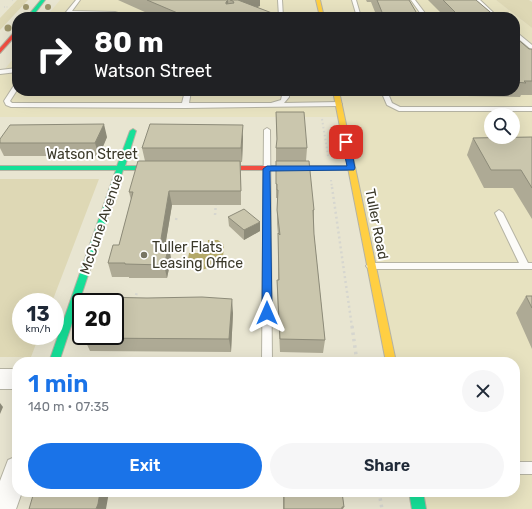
<!DOCTYPE html>
<html lang="en">
<head>
<meta charset="utf-8">
<style>
	:root { --surface:#fff; --page:#f6f6f7; --text:#1f2937; --muted:#747a83; --accent:#1a73e8 }
	body { margin:0; font-family:Rubik,sans-serif; background:var(--page); color:var(--text); height:100vh; display:flex; flex-direction:column; font-size:15px; white-space:nowrap }
	* { box-sizing:border-box; margin:0 }
	p { font-size:13px; color:var(--muted) }
	.icon { flex:none; width:22px; height:22px; fill:none; stroke:currentColor; stroke-width:2; stroke-linecap:round; stroke-linejoin:round }
	.map { position:relative; flex:1; overflow:hidden }
	.panel { position:absolute; left:12px; top:357px; width:508px; height:140px; display:flex; flex-direction:column; background:var(--surface); border-radius:16px; box-shadow:0 4px 16px #0002 }
	.panel>* { flex:none }
	.hud { position:absolute; left:12px; top:12px; width:508px; height:84px; border-radius:16px; box-shadow:0 4px 16px #0002; background:#202124; color:#fff; overflow:hidden }
	.buttons { position:absolute; left:484px; top:108px; display:grid; gap:8px }
	.buttons a { display:grid; place-items:center; width:36px; height:36px; border-radius:50%; background:var(--surface); box-shadow:0 4px 16px #0002; font-size:20px }
	.speed { position:absolute; left:12px; top:293px; display:flex; gap:8px; font-size:20px; font-weight:700; text-align:center }
	.speed>* { display:grid; place-content:center; width:52px; height:52px; border-radius:50%; background:var(--surface); box-shadow:0 4px 16px #0002; line-height:1 }
	.speed small { font-size:10px; font-weight:400 }
	.speed .limit { border:2px solid #111; border-radius:6px; background:#fff; color:#111 }
	.pin { position:absolute; display:grid; place-items:center; width:34px; height:34px; color:#fff; margin:-17px; border-radius:8px; box-shadow:0 2px 6px #0006 }
	.me { position:absolute; width:44px; margin:-22px; rotate:0deg; stroke-linejoin:round; filter:drop-shadow(0 0 3px #0008) }
	.turn { display:flex; align-items:center; gap:14px; height:84px; padding:0 16px; font-size:18px }
	.turn .icon { width:52px; height:52px; stroke-width:2.5 }
	.turn b { display:block; font-size:28px; line-height:34px }
	.round { display:grid; place-items:center; flex:none; width:42px; height:42px; border-radius:21px; background:var(--page) }
	.head { display:flex; align-items:center; justify-content:space-between; height:68px; padding:0 16px }
	h1 { font-size:24px; font-weight:600; line-height:30px; color:var(--accent) }
	.action { display:flex; gap:8px; margin-top:auto; padding:8px 16px }
	.action a { flex:1; height:46px; border-radius:24px; background:var(--accent); color:#fff; font-size:16px; font-weight:600; line-height:46px; text-align:center }
	.action a+a { background:var(--page); color:var(--text) }
	.map>svg:first-child { display:block }
</style>
</head>
<body>
<div class="map">
<svg width="532" height="509" viewBox="0 0 532 509">
	<rect width="100%" height="100%" fill="#e8e5d1"/>
	<path fill="#e7e2c0" fill-rule="evenodd" d="M60,0H496L532,28V509H414L411,492H515V362H386L338,117H0V75L17,54V91H515V17H46ZM491,115H513V137H491Z"/>
	<path fill="#ded8b5" d="M17,0H28L0,30V18Z
		M496,0H529L532,2V28Z
		M0,179H99L52,302H21V336H39L31,357H0Z"/>
	<path fill="#b4a969" d="M208,240H218L224,245L223,258C210,267 201,276 187,264L189,253H207Z"/>
	<g fill="none" stroke-linecap="round" stroke-linejoin="round">
		<defs>
			<path id="lane" d="M76,0H80L72,11L115,12L130,17H123L115,14L69,13L67,17H62Z
				M278,0H282L283,17H279Z
				M352,0H356L361,17H357Z
				M411,0H415L428,17H423Z
				M475,0H480L498,17H493Z
				M515,31L532,45V50L515,36Z
				M17,68V72L0,74V70Z
				M17,83V90L10,101L12,103H182L185,91H191L189,103H271L281,100L283,91H289V97L284,103L339,102L342,104L339,106L185,108L11,107L6,105L4,101L15,84Z
				M381,91H387L392,103L400,107H532V111H399L387,105Z
				M267,128L270,130L272,362H262L264,130Z
				M499,210L503,213L528,263H532V269H371L368,268L366,266L368,264L371,263H519L495,213Z
				M515,462H532V474H515Z"/>
			<path id="street" d="M0,369H17V389H0Z
				M17,456V492H22L16,509H0V481L8,460Z"/>
			<path id="fast" d="M41,0H45L32,17H27Z
				M133,129L136,131L125,166H166L170,168L166,170H123L59,362H49L116,170H0V166H117L130,131Z
				M409,492H423L426,509H412Z"/>
			<path id="slow" d="M316,0H320L324,17H320Z
				M333,91H339L396,362H386Z"/>
			<path id="jam" d="M17,29V34L0,53V48Z
				M207,166H351L355,168L351,170H210L206,168Z"/>
		</defs>
		<use href="#lane" stroke="#b5b3a3" stroke-width="2"/>
		<use href="#street" stroke="#b5b3a3" stroke-width="2"/>
		<use href="#fast" stroke="#b5b3a3" stroke-width="2"/>
		<use href="#slow" stroke="#b5b3a3" stroke-width="2"/>
		<use href="#jam" stroke="#b5b3a3" stroke-width="2"/>
		<path stroke="#d6d6cf" stroke-width="1.5" stroke-dasharray="1 1.5" stroke-linecap="butt" d="M12,0H14
			M4,7H8"/>
		<path stroke="#d6d6cf" stroke-width="2" stroke-dasharray="1.5 2.5" stroke-linecap="butt" d="M322,119L328,156
			M331,180L332,188"/>
		<path stroke="#d6d6cf" stroke-width="2.5" stroke-dasharray="2 3" stroke-linecap="butt" d="M332,187L352,327
			M215,215L216,202
			M176,220L177,215
			M135,300L137,291"/>
		<path stroke="#d6d6cf" stroke-width="3.5" stroke-dasharray="2.5 4" stroke-linecap="butt" d="M352,326L357,362
			M379,492L382,509"/>
		<use href="#lane" fill="#fcfbf8" fill-rule="evenodd"/>
		<use href="#street" fill="#fcfbf8" fill-rule="evenodd"/>
		<use href="#fast" fill="#16e098" fill-rule="evenodd"/>
		<use href="#slow" fill="#ffcf43" fill-rule="evenodd"/>
		<use href="#jam" fill="#f24e42" fill-rule="evenodd"/>
	</g>
	<g fill="#9d956b">
		<circle cx="26" cy="7" r="3"/>
		<circle cx="48" cy="7" r="3"/>
		<circle cx="8" cy="28" r="3.5"/>
	</g>
	<path fill="#aeaa95" d="M118,0H260V6L256,7L272,17H156Z
		M366,0H409L419,17H377L371,2H367Z
		M428,0H476L496,17H445Z
		M515,37L529,49H532V95H521L520,97L408,95L406,91H515Z
		M41,91H152L142,96H129V94H94L93,96L43,94Z
		M200,91H257V92L212,94V92H200Z
		M276,112L307,148L306,161L314,210V234L325,340L323,353L280,352L277,294V280H278V235L277,224V203V204V198H276V148L277,143L276,125Z
		M107,137L99,156H4L0,148V139Z
		M532,137V219L513,188H484L467,155L473,138Z
		M243,138L242,162H241V205H172L165,246H169L171,259L167,278H129V277H112L108,263L119,245L131,200L129,192L145,161L142,148Z
		M228,217L260,231L244,240L229,226Z
		M526,296H532V349L516,313Z
		M233,313L231,352L90,351L84,338Z
		M283,492H342L344,507L343,509H283Z"/>
	<path fill="#8d8b79" d="M228,0L229,14L226,2Z
		M238,0H260V6L238,14Z
		M272,13V17H262Z
		M141,91H152L142,96Z
		M104,124L107,137L99,156L95,143Z
		M243,125V138L242,162L241,148Z
		M169,191L172,205L163,259L160,245Z
		M260,222V231L244,240V230Z
		M169,246L171,259L167,278L164,265Z
		M232,299L233,313L231,352L229,339Z
		M0,403L3,407L0,414Z
		M100,492H109L106,509H96Z"/>
	<path fill="#cac6ad" stroke="#8d8b79" d="M147,0H228L226,2V4L234,3L233,1L230,0H238L272,13L262,17H187Z
		M377,0H409L419,17H384Z
		M443,0H476L496,17H460Z
		M515,37L529,49H532V81H524L526,83L515,82Z
		M276,112H304L307,148H276L277,139Z
		M104,124L95,143H0V139L10,125Z
		M150,124L243,125L241,148H142Z
		M532,137V188L521,170H491L473,138Z
		M138,161H240L241,191H169L160,245L169,246L164,265L125,264V263H108L113,245H119L133,192H129Z
		M276,161H309L314,210H313L314,234L325,340L280,339L277,280H279L278,233L280,235L277,210L278,190H277V184H276Z
		M244,209L260,222L244,230L228,217Z
		M526,296H532V308Z
		M96,297L147,298L202,297L232,299L229,339L84,338V336H115V302H95Z
		M34,492H100L98,504L96,509H29Z
		M284,492H342L344,507H342V509H284Z"/>
	<path fill="#1a73e8" stroke="#114b97" d="M346,140L350,142L355,168L354,170L270,171L272,313L270,316H263L262,313L263,169L267,166H347L342,142Z"/>
	<circle fill="#787564" stroke="#fff" stroke-width="1.5" cx="144" cy="255" r="4"/>
	<g text-anchor="middle" stroke-width="4" stroke-linejoin="round" paint-order="stroke">
		<g font-size="14" fill="#3b392a" stroke="#fff">
			<text x="92" y="159">Watson Street</text>
			<text transform="translate(101 224) rotate(-71)" y="5">McCune Avenue</text>
			<text transform="translate(377 224) rotate(79)" y="5">Tuller Road</text>
		</g>
		<g font-size="14" fill="#3b392a" stroke="#fff" text-anchor="start">
			<text x="152" y="252">Tuller Flats<tspan x="152" dy="16">Leasing Office</tspan></text>
		</g>
	</g>
</svg>
<div class="buttons">
<a><svg class="icon" aria-label="search" viewBox="0 0 24 24"><circle cx="10" cy="10" r="6"/><path d="M15 15l6 6"/></svg></a>
</div>
<div class="speed"><div>13<small>km/h</small></div><div class="limit">20</div></div>
<div class="pin" style="left:346px;top:142px;background:#d93025"><svg class="icon" aria-label="arrive" viewBox="0 0 24 24"><path d="M6 21V4h12l-3 4 3 4H6"/></svg></div>
<svg class="me" style="left:267px;top:313px" viewBox="-20 -20 40 40"><path d="M0-17L14 15 0 8-14 15z" fill="#1a73e8" stroke="#fff" stroke-width="4"/></svg>
<div class="hud">
<div class="turn"><svg class="icon" aria-label="right" viewBox="0 0 24 24"><path d="M7 20v-9h11M14 6l5 5-5 5"/></svg><div><b>80 m</b>Watson Street</div></div>
</div>
<section class="panel">
<div class="head"><div><h1>1 min</h1><p>140 m · 07:35</p></div><a class="round"><svg class="icon" aria-label="close" viewBox="0 0 24 24"><path d="M6 6l12 12M18 6L6 18"/></svg></a></div>
<div class="action"><a>Exit</a><a>Share</a></div>
</section>
</div>
</body>
</html>
